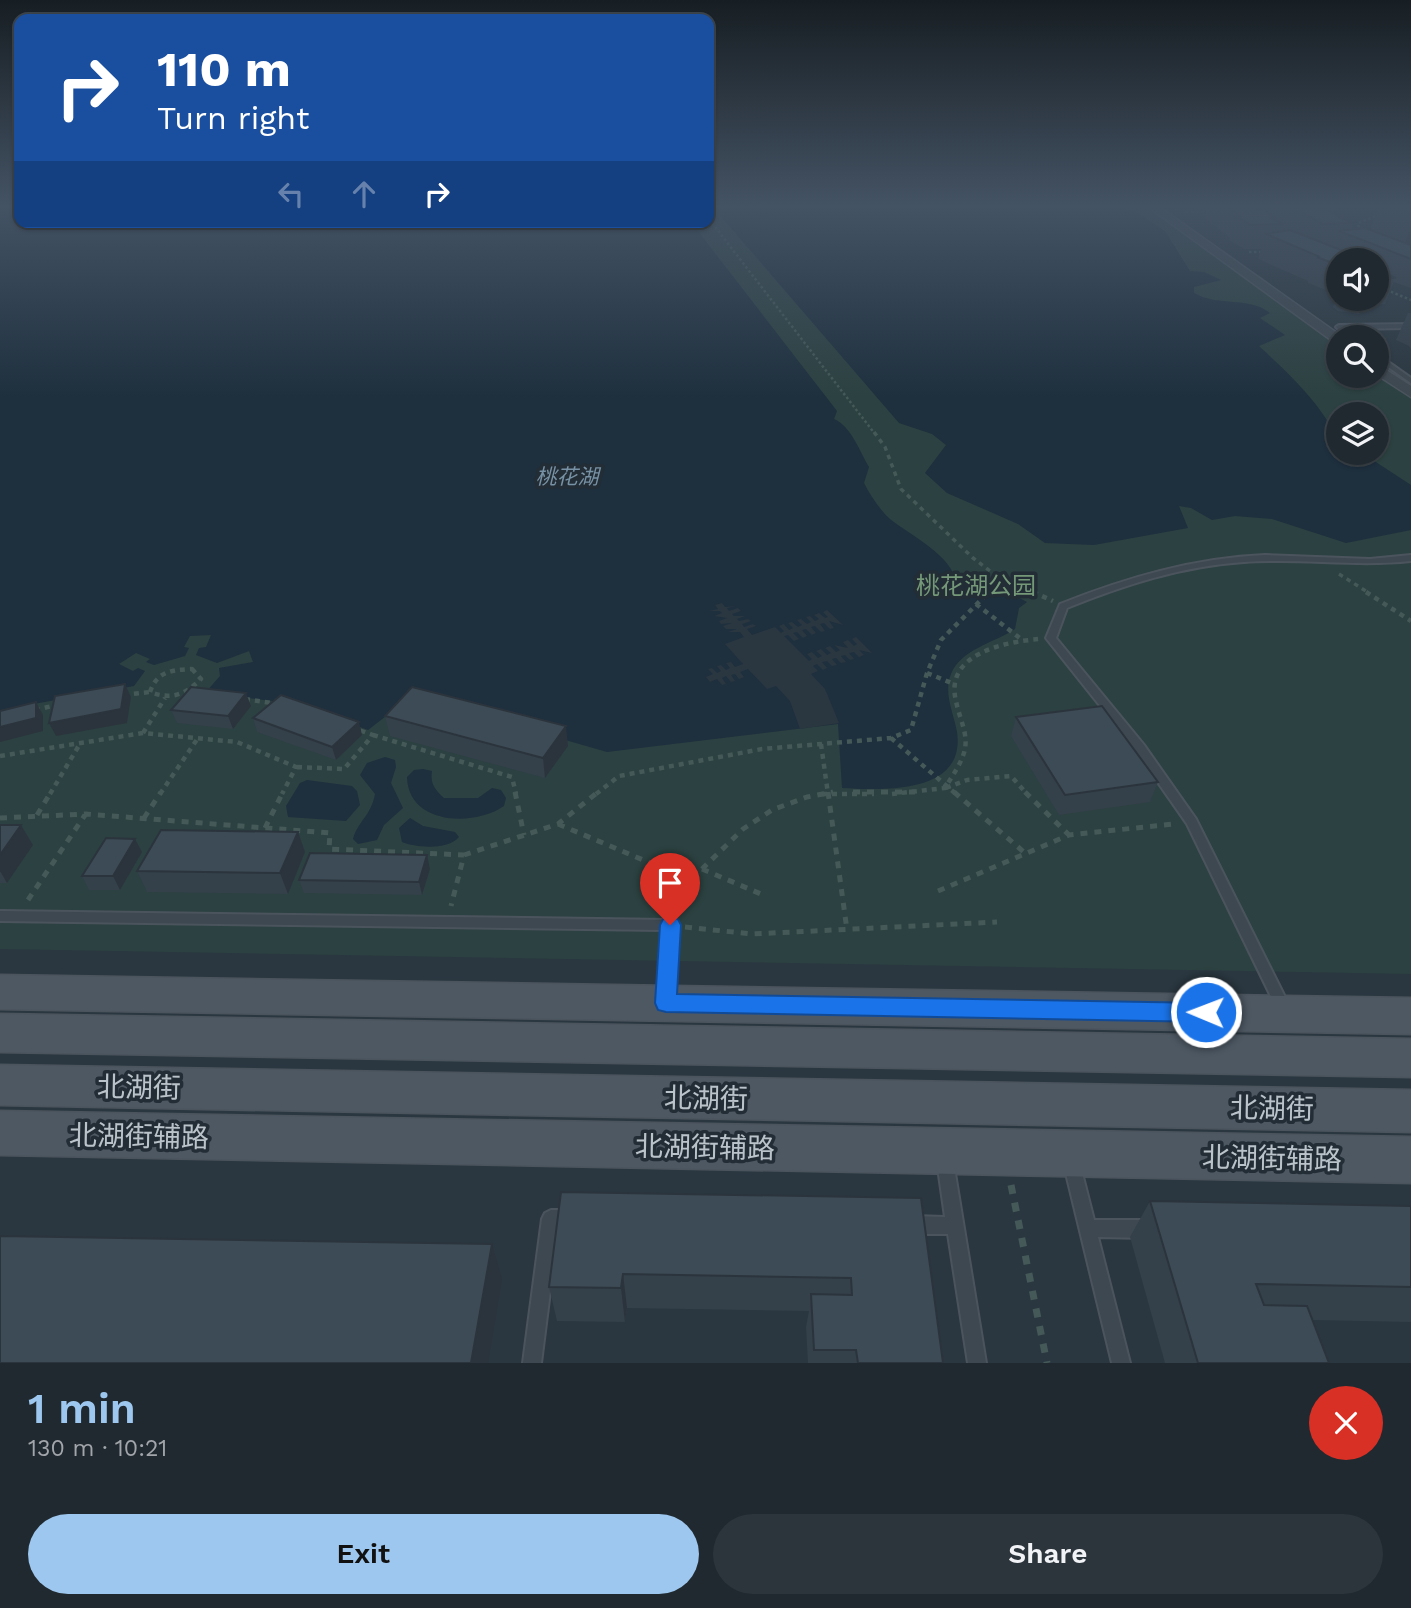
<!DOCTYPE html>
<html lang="en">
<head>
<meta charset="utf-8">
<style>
	:root { --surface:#202930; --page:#2d353c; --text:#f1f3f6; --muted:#a2a6ab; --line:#3d454c; --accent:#9dc7ee }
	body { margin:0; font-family:"Work Sans","Noto Sans SC",sans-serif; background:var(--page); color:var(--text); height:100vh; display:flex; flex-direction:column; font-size:26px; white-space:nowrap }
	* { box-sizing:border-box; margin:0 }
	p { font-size:23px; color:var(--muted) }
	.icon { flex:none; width:38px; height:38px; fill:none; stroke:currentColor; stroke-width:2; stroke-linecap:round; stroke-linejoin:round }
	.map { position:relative; height:1363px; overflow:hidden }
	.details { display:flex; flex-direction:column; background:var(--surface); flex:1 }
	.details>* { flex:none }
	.guide { position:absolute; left:14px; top:14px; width:700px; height:214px; border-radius:14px; box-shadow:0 2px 5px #0004,0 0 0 2px var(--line); background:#1a4fa0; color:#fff; overflow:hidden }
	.tools { position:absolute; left:1326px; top:248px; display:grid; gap:14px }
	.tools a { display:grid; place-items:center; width:63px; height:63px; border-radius:50%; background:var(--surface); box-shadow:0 2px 5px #0004,0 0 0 2px var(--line); font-size:35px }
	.pin { position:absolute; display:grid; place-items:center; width:60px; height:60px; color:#fff; margin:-72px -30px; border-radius:50% 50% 50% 0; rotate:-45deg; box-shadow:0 0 7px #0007 }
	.pin .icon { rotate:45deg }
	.me { position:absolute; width:77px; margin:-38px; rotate:271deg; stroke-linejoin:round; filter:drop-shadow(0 0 5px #0008) }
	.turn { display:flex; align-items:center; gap:24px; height:147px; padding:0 28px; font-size:32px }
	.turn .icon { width:91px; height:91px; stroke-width:2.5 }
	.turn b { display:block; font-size:49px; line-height:60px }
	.lanes { display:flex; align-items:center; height:66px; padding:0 28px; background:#0003; justify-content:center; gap:35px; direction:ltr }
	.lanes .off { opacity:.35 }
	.round { display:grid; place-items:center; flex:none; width:74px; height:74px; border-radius:37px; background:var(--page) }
	.head { display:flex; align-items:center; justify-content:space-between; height:119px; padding:0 28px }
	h1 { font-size:42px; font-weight:600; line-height:52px; color:var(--accent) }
	.cta { display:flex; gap:14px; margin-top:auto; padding:14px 28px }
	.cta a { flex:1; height:80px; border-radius:42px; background:var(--accent); color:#111; font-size:28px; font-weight:600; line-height:80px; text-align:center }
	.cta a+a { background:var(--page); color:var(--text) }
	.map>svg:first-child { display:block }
</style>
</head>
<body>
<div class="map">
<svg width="1411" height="1363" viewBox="0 0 1411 1363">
	<rect width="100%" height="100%" fill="#2a3740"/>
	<path fill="#2c4141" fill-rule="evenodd" d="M0,206H19V222H709V206H1159L1344,338H1339V376H1377V361L1411,385V974L0,949ZM1339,415H1377V453H1339Z"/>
	<path fill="#1e2f3e" d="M0,206H19V222H691L837,411L834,419C851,426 860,452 869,467L864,483C870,495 880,510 890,519C911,536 953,555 957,585L996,586L1027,602L1019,608L1015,629C994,643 961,649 951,674C943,693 954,714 957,732C966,795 882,790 842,788L838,724L607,752L412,696L368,730L298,704L205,693L220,676L219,668L253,662L249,651L217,663L196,655L199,648L206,647L211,635L190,636L184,647L189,648L185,656L154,665L146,662L150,659L136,653L119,664L133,671L138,668L145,671L134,686L0,710Z
		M712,206H1098L1133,210L1165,231L1190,271L1204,272L1221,280L1194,287V293C1218,307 1249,296 1270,313L1260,318L1285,335L1259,346C1284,369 1339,419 1339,453H1362L1411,485V530L1346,543L1272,519L1235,516L1212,520L1191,508L1179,506L1188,528L1094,545L1045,543L1018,524L947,493L925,473L946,445L932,434L899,423Z
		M385,757L395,760L396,767L391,783L403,808L384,825L377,840L358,844L353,839C358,821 371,816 375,794L360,775L367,763Z
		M423,769L432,771C430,784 435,790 444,798H478L492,788L501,790L506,798L504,806C474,827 408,825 407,777L414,770Z
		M307,780L352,786L357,791L360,805L346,821L288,817L286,806L300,783Z
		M410,818L423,826L455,832L459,837C448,850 417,848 402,842L399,828Z"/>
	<path fill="#2a3740" d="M722,603L725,607L736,606L727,608L729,611L738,608L741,611L732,614L734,616H745L737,619L739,621L748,619L751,621L742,624L744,627L753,624L756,626L747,629L752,635L775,627L781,633L784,631L779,626L784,624L789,630L793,628L788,623L792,622L798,627L802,625L797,620L801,619L807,624L811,622L806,617L810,616L815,621L819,619L814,615L819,613L825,618L828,617L823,612L827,610L843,625L829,621L834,628L830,629L824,623L820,624L825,631L821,632L815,626L811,627L816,633L812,635L806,629L802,630L807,636L803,638L797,632L793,633L799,639L794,641L788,635L784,636L809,661L812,659L807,654L812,652L818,658L822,656L816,651L821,649L827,655L831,653L825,648L830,646L836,652L840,650L834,645L848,648L843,642L848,640L854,646L857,644L852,639L856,637L872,653L859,650L864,655L859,657L854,652L849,653L854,659L850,660L845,655L841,656L846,662L841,663L836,658L832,659L837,665L832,666L827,661L822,662L827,668L823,670L817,664L813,666L818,671L811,674L825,689L839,723L800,729L790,701L776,686L767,689L748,669L740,672L744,677L739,679L735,674L731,675L735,681L731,682L726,676L722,678L726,684L722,685L717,679L710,682L706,677L713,674L708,669L712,668L717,673L721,671L717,666L721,665L726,670L730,668L726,663L731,662L735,667L743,664L725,644L744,637L740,632H728L737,629H726L723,626L732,623L721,624L719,621L727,618L714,616L722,613L720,611H709L718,609L715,605Z"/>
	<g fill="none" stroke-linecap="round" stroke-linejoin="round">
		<defs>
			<path id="lane" d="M1411,324V328L1345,329L1356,338H1349L1336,327L1339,325Z
				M1377,354L1411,378V383L1377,359Z
				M1265,555L1370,559L1411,555V561C1355,567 1300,558 1244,562C1182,566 1124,585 1067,608L1056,638L1144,745L1196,819L1291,1009L1289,1013L1284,1015L1279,1013L1187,824L1136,751L1046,638L1060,604C1126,578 1193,558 1265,555Z
				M0,911L670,920L675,921L677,925L673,1000L671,1004L666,1006L661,1004L659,1000L663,930L0,921Z
				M945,1153L951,1155L953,1161L986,1363H968L948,1234H913L907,1231L904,1225L907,1219L913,1216L945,1217L937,1161L939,1155Z
				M1072,1157L1078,1159L1080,1165L1094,1220H1146L1152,1223L1155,1229L1152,1235L1146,1238L1098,1237L1130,1363H1112L1064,1165L1066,1159Z
				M551,1210H571L577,1213L580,1219L577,1225L571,1228H558L541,1363H523L542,1219L545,1213Z"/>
			<path id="street" d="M1147,206H1158L1344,338H1339V344L1335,343Z
				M1377,364L1411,386V397L1377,375Z"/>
			<path id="secondary" d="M0,975L1411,998V1034L0,1009Z
				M0,1014L1411,1039V1077L0,1052Z
				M0,1065L1411,1090V1132L0,1105Z
				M0,1111L1411,1137V1183L0,1155Z"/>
		</defs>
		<use href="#lane" stroke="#4b545d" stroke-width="4"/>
		<use href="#street" stroke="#4b545d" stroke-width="3"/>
		<use href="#secondary" stroke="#4b545d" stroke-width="3"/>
		<path stroke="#455958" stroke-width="2.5" stroke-dasharray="2.5 2.5" stroke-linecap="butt" d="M1186,212H1212
			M709,219L875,434
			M1360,232L1358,223L1379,215
			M1249,252H1264
			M1377,286L1411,300"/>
		<path stroke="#455958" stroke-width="3.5" stroke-dasharray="4.5 4.5" stroke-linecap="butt" d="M874,432L885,447L901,489L973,558L990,571L1037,593
			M1339,574L1369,593
			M988,593L1005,576"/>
		<path stroke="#455958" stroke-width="4.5" stroke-dasharray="5 5" stroke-linecap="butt" d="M1033,592L1053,601
			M1366,592L1411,621
			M976,604L1021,639
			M192,669L201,679C185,695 171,700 150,692C157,671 172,670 192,669Z
			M927,673L954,684
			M124,695L150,692
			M245,699L278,704
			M35,710L57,705
			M143,733L165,698
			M373,735L512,777L516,794
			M891,738L956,794
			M821,744L828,794
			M0,756L143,733L237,742L296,767L282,794
			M297,767L344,769L373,735L356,729
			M946,788L967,780L1011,776L1027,794
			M50,794L81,742
			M160,794L198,738
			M596,794L619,776L762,749L891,738L911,730L927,673L941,640L989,592
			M822,794H874
			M892,794L945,788C952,776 962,763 965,749C968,733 959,717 956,701C944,654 1004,642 1039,639"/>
		<path stroke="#455958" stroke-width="5" stroke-dasharray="7 7" stroke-linecap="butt" d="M515,792L524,835
			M828,792L847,930
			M853,792H915
			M954,792L1025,853
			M1025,792L1069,835
			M37,815L51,792
			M0,818L86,814L330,833L329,849L464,855L451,906
			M144,818L161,792
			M558,824L674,873L702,869L743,829L772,810L807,797L833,792
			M265,828L283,792
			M464,855L558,824L598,792
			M702,869L761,894
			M938,891L1069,835L1173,824
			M28,900L85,815
			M685,927L752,934L997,922"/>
		<path stroke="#455958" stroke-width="7" stroke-dasharray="9 9" stroke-linecap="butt" d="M1011,1185L1047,1363"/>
		<use href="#lane" fill="#3e4850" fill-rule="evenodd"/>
		<use href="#street" fill="#3e4850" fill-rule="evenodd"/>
		<use href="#secondary" fill="#4d5863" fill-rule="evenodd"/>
	</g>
	<path fill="#34404a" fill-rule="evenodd" d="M1184,206H1369L1339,209L1334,214L1343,217L1342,219L1353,223L1351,230H1371V227L1379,206H1377H1411V288L1394,282L1385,304L1365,305L1363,311L1359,314L1338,311L1333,307L1336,298L1326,290L1308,283V281L1258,259L1261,249H1244L1229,240L1230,238L1205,218L1208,209H1192ZM1339,261H1377V299H1339Z
		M1408,313H1411V349L1409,346L1396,340Z
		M251,706L233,729L177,723L171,710Z
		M385,716L568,746L545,778L390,736Z
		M1016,717L1158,782L1150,802L1059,815L1011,736Z
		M253,718L362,735L336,760L257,732Z
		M0,825H21L33,845L7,883H0Z
		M298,832L305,852L288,894L147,892L137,871Z
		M135,839L142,852L120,890H89L82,876Z
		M430,869L422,895L304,893L299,880Z
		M921,1198L943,1363H808L806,1327L809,1311L627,1308L625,1322L557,1321L549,1287Z
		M1150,1201L1411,1206V1322L1313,1320L1329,1363H1165L1130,1237Z"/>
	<path fill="#2b343c" d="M1336,206H1369L1339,209L1333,215Z
		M1411,227V255H1400Z
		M1364,299H1367L1363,311L1359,314Z
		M125,684L131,697L127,723L56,736L49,723Z
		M246,693L251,706L233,729L228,716Z
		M36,702L43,715V731L0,742V727Z
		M359,722L362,735L336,760L332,747Z
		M566,726L568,746L545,778L543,758Z
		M21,825L33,845L7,883L0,871V855Z
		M298,832L305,852L288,894L280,873Z
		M135,839L142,852L120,890L113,876Z
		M427,855L430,869L422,895L419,882Z
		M492,1244L502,1279L488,1363H471Z
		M623,1274L627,1308L625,1322L621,1288Z"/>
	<path fill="#3d4b56" stroke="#2b343c" stroke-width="2" d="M1226,206H1255L1261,209H1256L1264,210L1275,218H1270L1284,224L1251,225L1237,216H1240Z
		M1291,206H1320L1325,208H1320L1343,217H1338L1353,223L1323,224Z
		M1365,228L1411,245V259L1339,231Z
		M1290,230L1346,252L1358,257H1352L1360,261H1339V267L1335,264L1317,257H1320L1266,234Z
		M1377,271L1380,272L1396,278H1377Z
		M125,684L121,709L49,723L55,696Z
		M191,687L246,693L228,716L171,710Z
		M412,687L566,726L543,758L385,716Z
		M281,695L359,722L332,747L253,718Z
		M36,702V718L0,727V711Z
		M1102,706L1158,782L1065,795L1016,717Z
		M0,825H21L0,855Z
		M161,830L298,832L280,873L137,871Z
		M106,838L135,839L113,876H82Z
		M310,853L427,855L419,882L299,880Z
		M561,1192L921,1198L943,1363H858L856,1350H814L811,1294L852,1295L851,1278L623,1274L621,1288L549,1287Z
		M1150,1201L1411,1206V1287L1256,1284L1264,1305L1307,1306L1329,1363H1198Z
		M0,1236L492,1244L471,1363H0Z"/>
	<linearGradient id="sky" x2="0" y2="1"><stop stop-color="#171e23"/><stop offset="0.52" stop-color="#445364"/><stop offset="1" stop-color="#445364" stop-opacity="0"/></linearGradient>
	<rect width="1411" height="397" fill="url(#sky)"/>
	<path fill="#1a73e8" stroke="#114b97" stroke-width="2" d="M670,917L678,919L681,925L677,994L1206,1003L1214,1005L1217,1012L1214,1019L1206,1022L666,1012L658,1010L655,1003L660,925L663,919Z"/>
	<g text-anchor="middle" stroke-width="7" stroke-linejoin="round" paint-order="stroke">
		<g font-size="21" font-style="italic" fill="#7892a5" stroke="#232d36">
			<text x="567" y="484">桃花湖</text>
		</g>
		<g font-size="24" fill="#759978" stroke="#232d36">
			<text x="976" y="594">桃花湖公园</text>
		</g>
		<g font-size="28" fill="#bbc3ca" stroke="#232d36">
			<text transform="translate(139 1087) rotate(1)" y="10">北湖街</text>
			<text transform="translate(706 1098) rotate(1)" y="10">北湖街</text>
			<text transform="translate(1272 1108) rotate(1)" y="10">北湖街</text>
			<text transform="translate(139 1136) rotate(1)" y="10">北湖街辅路</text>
			<text transform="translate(705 1147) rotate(1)" y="10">北湖街辅路</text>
			<text transform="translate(1272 1158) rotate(1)" y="10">北湖街辅路</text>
		</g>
	</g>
</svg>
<div class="tools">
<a><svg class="icon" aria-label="sound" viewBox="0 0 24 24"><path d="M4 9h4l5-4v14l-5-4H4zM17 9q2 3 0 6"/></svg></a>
<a><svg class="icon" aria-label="search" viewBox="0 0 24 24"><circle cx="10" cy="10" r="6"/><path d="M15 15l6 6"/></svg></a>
<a><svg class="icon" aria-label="layers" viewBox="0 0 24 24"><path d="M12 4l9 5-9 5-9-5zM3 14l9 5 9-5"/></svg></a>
</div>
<div class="pin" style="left:670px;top:925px;background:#d93025"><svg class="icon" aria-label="arrive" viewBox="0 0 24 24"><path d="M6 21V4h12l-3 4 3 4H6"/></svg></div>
<svg class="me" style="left:1206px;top:1012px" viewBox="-20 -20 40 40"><circle r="17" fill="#1a73e8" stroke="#fff" stroke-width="3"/><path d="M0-11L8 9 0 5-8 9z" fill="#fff"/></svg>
<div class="guide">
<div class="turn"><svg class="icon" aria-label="right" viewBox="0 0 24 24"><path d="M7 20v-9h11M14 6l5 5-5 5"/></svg><div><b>110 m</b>Turn right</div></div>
<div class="lanes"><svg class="icon off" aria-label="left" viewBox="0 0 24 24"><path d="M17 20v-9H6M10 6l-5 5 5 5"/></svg><svg class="icon off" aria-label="ahead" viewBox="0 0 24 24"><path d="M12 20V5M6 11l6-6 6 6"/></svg><svg class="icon" aria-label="right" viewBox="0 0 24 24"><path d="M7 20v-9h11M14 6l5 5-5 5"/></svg></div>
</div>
</div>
<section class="details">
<div class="head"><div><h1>1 min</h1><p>130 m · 10:21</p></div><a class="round" style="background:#d93025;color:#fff"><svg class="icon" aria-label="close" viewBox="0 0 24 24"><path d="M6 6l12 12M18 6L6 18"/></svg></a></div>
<div class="cta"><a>Exit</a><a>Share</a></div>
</section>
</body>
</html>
